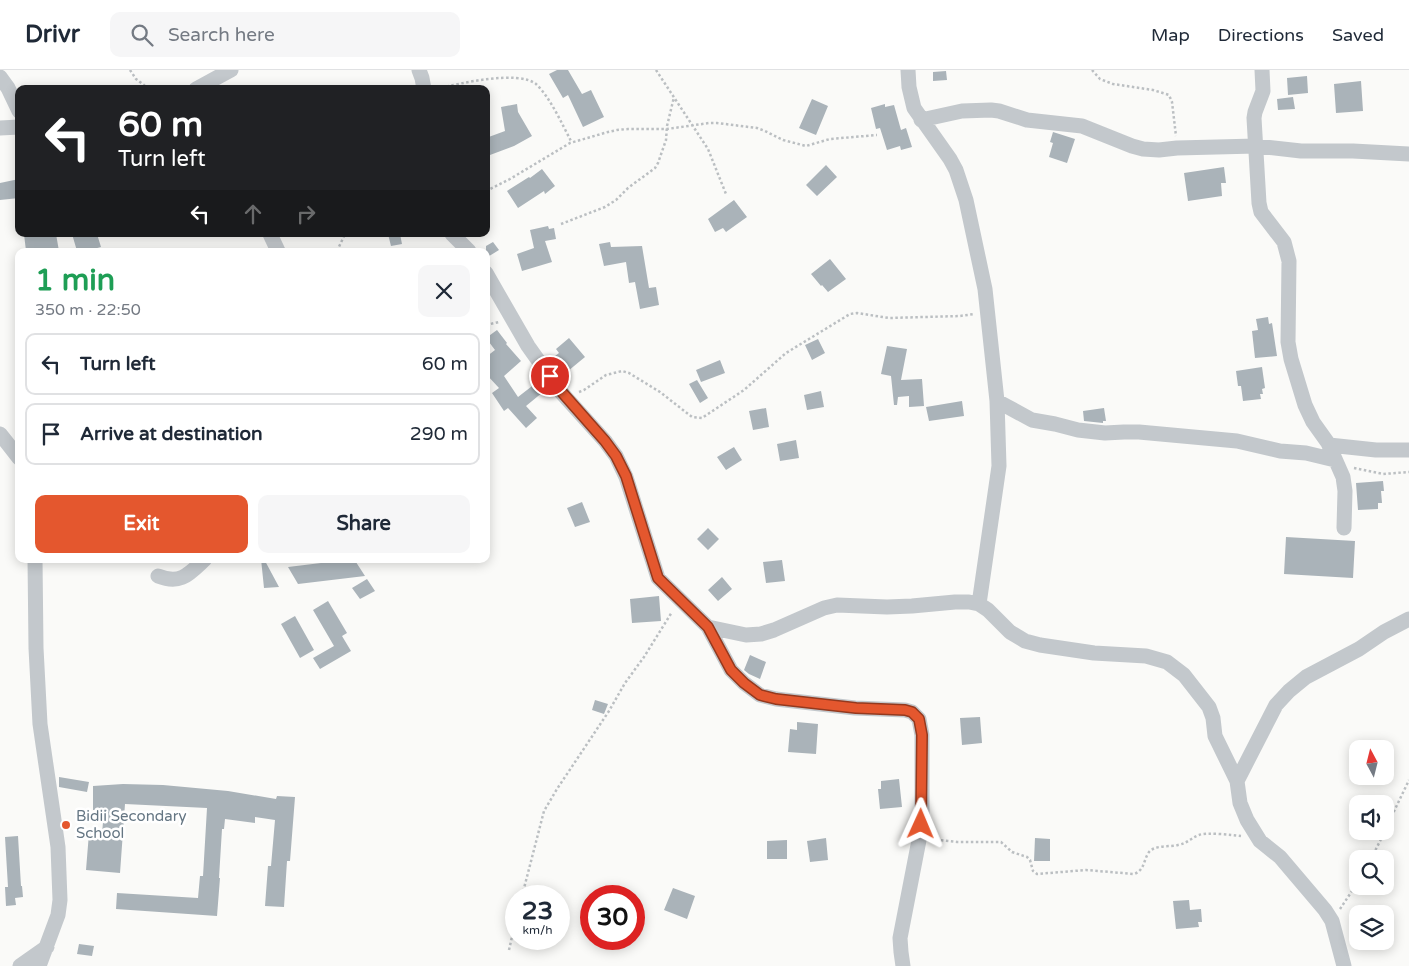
<!DOCTYPE html>
<html lang="en">
<head>
<meta charset="utf-8">
<style>
	:root { --surface:#fff; --page:#f6f6f7; --text:#1f2937; --muted:#747a83; --line:#e0e1e3; --accent:#e4572e }
	body { margin:0; font-family:"Varela Round",sans-serif; background:var(--page); color:var(--text); height:100vh; display:flex; flex-direction:column; font-size:19px; white-space:nowrap }
	* { box-sizing:border-box; margin:0 }
	p { font-size:16px; color:var(--muted) }
	.icon { flex:none; width:28px; height:28px; fill:none; stroke:currentColor; stroke-width:2; stroke-linecap:round; stroke-linejoin:round }
	.map { position:relative; flex:1; overflow:hidden }
	.panel { position:absolute; left:15px; top:178px; width:475px; height:315px; display:flex; flex-direction:column; background:var(--surface); border-radius:10px; box-shadow:0 2px 12px #0003 }
	.panel>* { flex:none }
	.hud { position:absolute; left:15px; top:15px; width:475px; height:152px; border-radius:10px; box-shadow:0 2px 12px #0003; background:#202124; color:#fff; overflow:hidden }
	.needle { width:32px; rotate:353deg }
	.fabs { position:absolute; left:1349px; top:670px; display:grid; gap:10px }
	.fabs a { display:grid; place-items:center; width:45px; height:45px; border-radius:10px; background:var(--surface); box-shadow:0 2px 12px #0003; font-size:25px }
	.speed { position:absolute; left:505px; top:815px; display:flex; gap:10px; font-size:25px; font-weight:700; text-align:center }
	.speed>* { display:grid; place-content:center; width:65px; height:65px; border-radius:50%; background:var(--surface); box-shadow:0 2px 12px #0003; line-height:1 }
	.speed small { font-size:12px; font-weight:400 }
	.speed .limit { border:8px solid #d22; background:#fff; color:#111 }
	.pin { position:absolute; display:grid; place-items:center; width:42px; height:42px; color:#fff; margin:-21px; border:2px solid #fff; border-radius:50%; box-shadow:0 1px 5px #0007 }
	.me { position:absolute; width:55px; margin:-28px; rotate:1deg; stroke-linejoin:round; filter:drop-shadow(0 0 4px #0008) }
	.turn { display:flex; align-items:center; gap:18px; height:105px; padding:0 20px; font-size:22px }
	.turn .icon { width:65px; height:65px; stroke-width:2.5 }
	.turn b { display:block; font-size:35px; line-height:42px }
	.lanes { display:flex; align-items:center; height:48px; padding:0 20px; background:#0003; justify-content:center; gap:25px; direction:ltr }
	.lanes .off { opacity:.35 }
	.round { display:grid; place-items:center; flex:none; width:52px; height:52px; border-radius:10px; background:var(--page) }
	.overview { display:flex; align-items:center; justify-content:space-between; height:85px; padding:0 20px }
	h1 { font-size:30px; font-weight:700; line-height:38px; color:#1e9e55 }
	.primary-button { display:flex; gap:10px; margin-top:auto; padding:10px 20px }
	.primary-button a { flex:1; height:58px; border-radius:10px; background:var(--accent); color:#fff; font-size:20px; font-weight:700; line-height:58px; text-align:center }
	.primary-button a+a { background:var(--page); color:var(--text) }
	ul { padding:0; list-style:none }
	li { display:flex; align-items:center; gap:15px; height:62px; margin:0 10px 8px; padding:0 10px; border:2px solid var(--line); border-radius:10px }
	li div { flex:1 }
	li b { display:block; font-size:19px }
	li em { font-style:normal }
	header { display:flex; align-items:center; gap:30px; box-sizing:border-box; height:70px; padding:0 25px; background:var(--surface); border-bottom:1px solid var(--line) }
	header strong { font-size:24px }
	nav { display:flex; gap:28px; margin-inline-start:auto; font-size:18px }
	.search { width:350px; height:45px; background:var(--page); display:flex; align-items:center; gap:12px; box-sizing:border-box; padding:0 18px; border-radius:10px; color:var(--muted); font-size:19px }
	.map>svg:first-child { display:block }
</style>
</head>
<body>
<header>
<strong>Drivr</strong>
<div class="search"><svg class="icon" aria-label="search" viewBox="0 0 24 24"><circle cx="10" cy="10" r="6"/><path d="M15 15l6 6"/></svg>Search here</div>
<nav><a>Map</a><a>Directions</a><a>Saved</a></nav>
</header>
<div class="map">
<svg width="1409" height="896" viewBox="0 0 1409 896">
	<rect width="100%" height="100%" fill="#fafaf8"/>
	<path fill="#aab3b9" d="M557,0H568L582,24L591,20L604,47L583,57L568,25L563,28L549,4Z
		M946,1L947,10L933,11V2Z
		M1307,6L1308,23L1288,25L1287,8Z
		M1361,11L1363,41L1336,43L1334,14Z
		M1293,27L1295,39L1278,40L1277,29Z
		M812,29L828,36L816,65L799,58Z
		M517,34L518,42L532,66L514,76L490,85L486,75V68L505,61L501,37Z
		M885,34V37L894,35L901,60L906,58L912,77L901,80L900,76L887,80L880,58L876,59L871,38Z
		M1053,62L1075,69L1067,93L1049,87L1053,73L1050,72Z
		M826,95L837,107L817,126L806,115Z
		M1224,97L1226,113H1221L1222,126L1188,131L1184,103Z
		M542,99L555,116L545,124L544,121L518,138L507,121L529,107L530,108Z
		M19,109V128L0,130V113Z
		M734,130L747,147L726,162L723,158L715,162L708,149Z
		M548,156L549,159L554,158L556,169L545,171L552,192L522,201L517,184L534,178L530,160Z
		M24,164H56L59,181H26Z
		M72,164H97L101,177L86,181H77Z
		M388,164H400L402,174L391,176Z
		M493,172L499,180L486,188V176Z
		M610,172L611,177L642,176L649,218L656,217L659,235L640,239L635,212L629,213L626,192L604,196L599,174Z
		M830,189L846,209L828,222L822,215L821,216L811,204Z
		M1268,247L1269,254L1272,253L1277,286L1255,288L1252,261L1258,260L1256,249Z
		M497,260L507,273L506,274L521,291L504,306L518,327L536,313L543,322L526,336L537,348L526,358L508,338L504,341L492,323L499,318L486,304V287L495,280L486,268Z
		M569,268L585,287L568,301L555,286L559,283L556,279Z
		M818,269L825,283L812,290L805,275Z
		M887,276L907,279L901,310L922,309L924,336L909,337V326L898,327L897,335H894L891,306L881,304Z
		M720,290L725,303L701,312L696,300Z
		M1262,297L1265,318L1262,319L1263,324H1260L1261,329L1243,331L1241,316H1238L1236,301Z
		M697,310L708,328L700,333L689,314Z
		M821,321L824,337L807,340L804,325Z
		M962,331L964,346L929,351L926,337Z
		M766,338L769,357L753,360L749,341Z
		M1104,338L1106,351H1103V353L1084,351L1083,341Z
		M796,370L799,388L780,391L777,374Z
		M734,377L742,390L726,400L717,387Z
		M1383,411L1384,421H1381L1382,433H1378V439L1358,440L1356,413Z
		M582,432L590,452L575,457L567,438Z
		M708,458L719,469L708,480L697,469Z
		M1286,467L1355,471L1353,508L1284,504Z
		M261,489H264L279,517L264,518Z
		M354,489L365,506L298,514L288,497Z
		M782,490L785,511L766,513L763,492Z
		M722,507L732,519L718,531L708,520Z
		M367,509L375,521L360,529L352,518Z
		M659,526L661,551L632,553L630,529Z
		M328,531L347,563L342,566L351,581L320,599L313,588L334,576L313,540Z
		M295,546L314,580L300,588L281,554Z
		M750,585L766,592L760,609L749,604L744,600Z
		M595,630L608,634L604,644L592,640Z
		M980,647L982,673L962,675L960,648Z
		M797,652L818,654L816,684L788,682L790,659L797,660Z
		M59,707L89,712L87,722L59,717Z
		M899,709L902,737L880,739L878,719H881V711Z
		M123,714L163,715L228,721L276,729L277,726L295,727L290,791H287L284,837L265,836L268,796H271L275,750L255,747V753L225,749L224,759H222L219,808H220L217,846L116,839L117,823L198,828L200,806H203L207,738L125,734L120,803L86,800L89,763L102,764L104,740H93V716Z
		M18,766L21,816H22L23,827L15,828L16,835L6,836L5,817H8L5,767Z
		M826,768L828,790L810,792L807,771Z
		M1035,768L1050,769V791H1034Z
		M787,770V789H767V771Z
		M673,818L695,826L687,849L664,840Z
		M1189,830L1190,840L1201,839L1202,852H1198L1199,857L1176,859L1173,831Z
		M79,874L94,876L92,886L77,884Z"/>
	<g fill="none" stroke-linecap="round" stroke-linejoin="round">
		<path stroke="#bbbfc2" stroke-width="2.5" stroke-dasharray="2.5 2.5" stroke-linecap="butt" d="M130,0L136,9L149,19
			M656,0L708,79L726,124
			M1092,0L1100,9L1113,14L1153,20L1169,25L1172,32L1176,66
			M437,19C460,13 518,0 536,14C550,27 562,54 571,71
			M486,121L510,109L570,73L608,62L617,60L628,59H667L709,53H717L757,58L765,61L783,70L806,76L830,69L877,65
			M561,154L605,137L616,130L628,118L655,98L658,93L666,70L667,56L674,27
			M337,181L345,164
			M486,255L499,252
			M579,322L584,320L606,305L622,301L629,303L660,322L692,347L702,348L744,320L786,283L850,244L857,243L889,248L960,246L974,244
			M1354,398L1383,404L1409,402
			M1385,760L1409,710
			M931,769L957,772H1001L1012,782L1027,787L1030,790L1033,801L1037,804L1086,800L1134,804C1146,800 1143,787 1151,780C1159,775 1170,777 1178,775C1188,773 1191,768 1199,765C1206,762 1233,765 1241,766
			M1371,789L1385,761
			M522,826L544,741L557,719L609,641L625,613L644,587L672,542
			M1340,839L1358,812
			M509,880L516,849"/>
		<path stroke="#c3c8cc" stroke-width="15" d="M419,0L422,8L424,19
			M908,0L909,17L914,38L950,89L956,100L966,130L985,219L997,331L999,396L979,534
			M1262,0L1263,21L1255,42L1254,48L1259,133L1261,142L1284,172L1289,191L1288,272L1291,289L1305,335L1313,352L1328,373L1343,407L1345,421L1344,458
			M0,7L8,18L19,41
			M196,19L231,0
			M921,50L962,41L991,40L999,41L1027,50L1082,56L1132,76L1143,79L1159,80L1177,78L1256,76L1301,81H1353L1409,84
			M0,58L19,57
			M270,164L278,181
			M452,164L469,181
			M486,203L528,276L560,321L605,371L616,386L626,407L658,508L708,557L731,600L744,613L760,625L776,629L855,638L905,640L912,642L919,649L922,665V744L920,765L900,868L901,882L903,896
			M997,331L1032,350L1055,354L1078,360L1105,363L1124,362H1139L1237,371L1280,381L1306,383L1335,390
			M0,364L19,388
			M1329,375L1376,380H1409
			M35,489L36,578L40,654L58,777L60,830L58,845L39,896
			M158,506C181,515 189,504 205,489
			M708,557L746,565L761,564L774,560L824,538L837,535L887,537L912,536L955,532H969L979,534L988,540L1010,562L1025,571L1040,575L1094,583L1146,586L1167,592L1184,605L1209,637L1213,648L1215,666L1237,711L1240,733L1247,750L1260,771L1280,787L1325,840L1332,851L1344,896
			M1237,711L1276,635L1289,621L1306,607L1359,579L1384,562L1409,549
			M20,896L47,877"/>
	</g>
	<g fill="none" stroke-linecap="round" stroke-linejoin="round">
		<defs>
			<path id="route" d="M550,306L560,320L605,371L616,386L626,406L658,508L708,557L731,600L744,613L760,625L776,629L856,638L905,640L912,642L919,649L922,665L921,754"/>
		</defs>
		<use href="#route" stroke="#94391e" stroke-width="12"/>
		<use href="#route" stroke="#e4572e" stroke-width="9"/>
	</g>
	<circle fill="#e4572e" stroke="#fff" stroke-width="2" cx="66" cy="755" r="5"/>
	<g text-anchor="middle" stroke-width="5" stroke-linejoin="round" paint-order="stroke">
		<g font-size="15" fill="#657683" stroke="#fff" text-anchor="start">
			<text x="76" y="751">Bidii Secondary<tspan x="76" dy="17">School</tspan></text>
		</g>
	</g>
</svg>
<div class="fabs">
<a><svg class="needle" viewBox="-14 -14 28 28"><path d="M0-13l5 13h-10z" fill="#e53935"/><path d="M0 13l5-13h-10z" fill="#747a83"/></svg></a>
<a><svg class="icon" aria-label="sound" viewBox="0 0 24 24"><path d="M4 9h4l5-4v14l-5-4H4zM17 9q2 3 0 6"/></svg></a>
<a><svg class="icon" aria-label="search" viewBox="0 0 24 24"><circle cx="10" cy="10" r="6"/><path d="M15 15l6 6"/></svg></a>
<a><svg class="icon" aria-label="layers" viewBox="0 0 24 24"><path d="M12 4l9 5-9 5-9-5zM3 14l9 5 9-5"/></svg></a>
</div>
<div class="speed"><div>23<small>km/h</small></div><div class="limit">30</div></div>
<div class="pin" style="left:550px;top:306px;background:#d93025"><svg class="icon" aria-label="arrive" viewBox="0 0 24 24"><path d="M6 21V4h12l-3 4 3 4H6"/></svg></div>
<svg class="me" style="left:921px;top:754px" viewBox="-20 -20 40 40"><path d="M0-17L14 15 0 8-14 15z" fill="#e4572e" stroke="#fff" stroke-width="4"/></svg>
<div class="hud">
<div class="turn"><svg class="icon" aria-label="left" viewBox="0 0 24 24"><path d="M17 20v-9H6M10 6l-5 5 5 5"/></svg><div><b>60 m</b>Turn left</div></div>
<div class="lanes"><svg class="icon" aria-label="left" viewBox="0 0 24 24"><path d="M17 20v-9H6M10 6l-5 5 5 5"/></svg><svg class="icon off" aria-label="ahead" viewBox="0 0 24 24"><path d="M12 20V5M6 11l6-6 6 6"/></svg><svg class="icon off" aria-label="right" viewBox="0 0 24 24"><path d="M7 20v-9h11M14 6l5 5-5 5"/></svg></div>
</div>
<section class="panel">
<div class="overview"><div><h1>1 min</h1><p>350 m · 22:50</p></div><a class="round"><svg class="icon" aria-label="close" viewBox="0 0 24 24"><path d="M6 6l12 12M18 6L6 18"/></svg></a></div>
<ul>
<li><svg class="icon" aria-label="left" viewBox="0 0 24 24"><path d="M17 20v-9H6M10 6l-5 5 5 5"/></svg><div><b>Turn left</b></div><em>60 m</em></li>
<li><svg class="icon" aria-label="arrive" viewBox="0 0 24 24"><path d="M6 21V4h12l-3 4 3 4H6"/></svg><div><b>Arrive at destination</b></div><em>290 m</em></li>
</ul>
<div class="primary-button"><a>Exit</a><a>Share</a></div>
</section>
</div>
</body>
</html>
